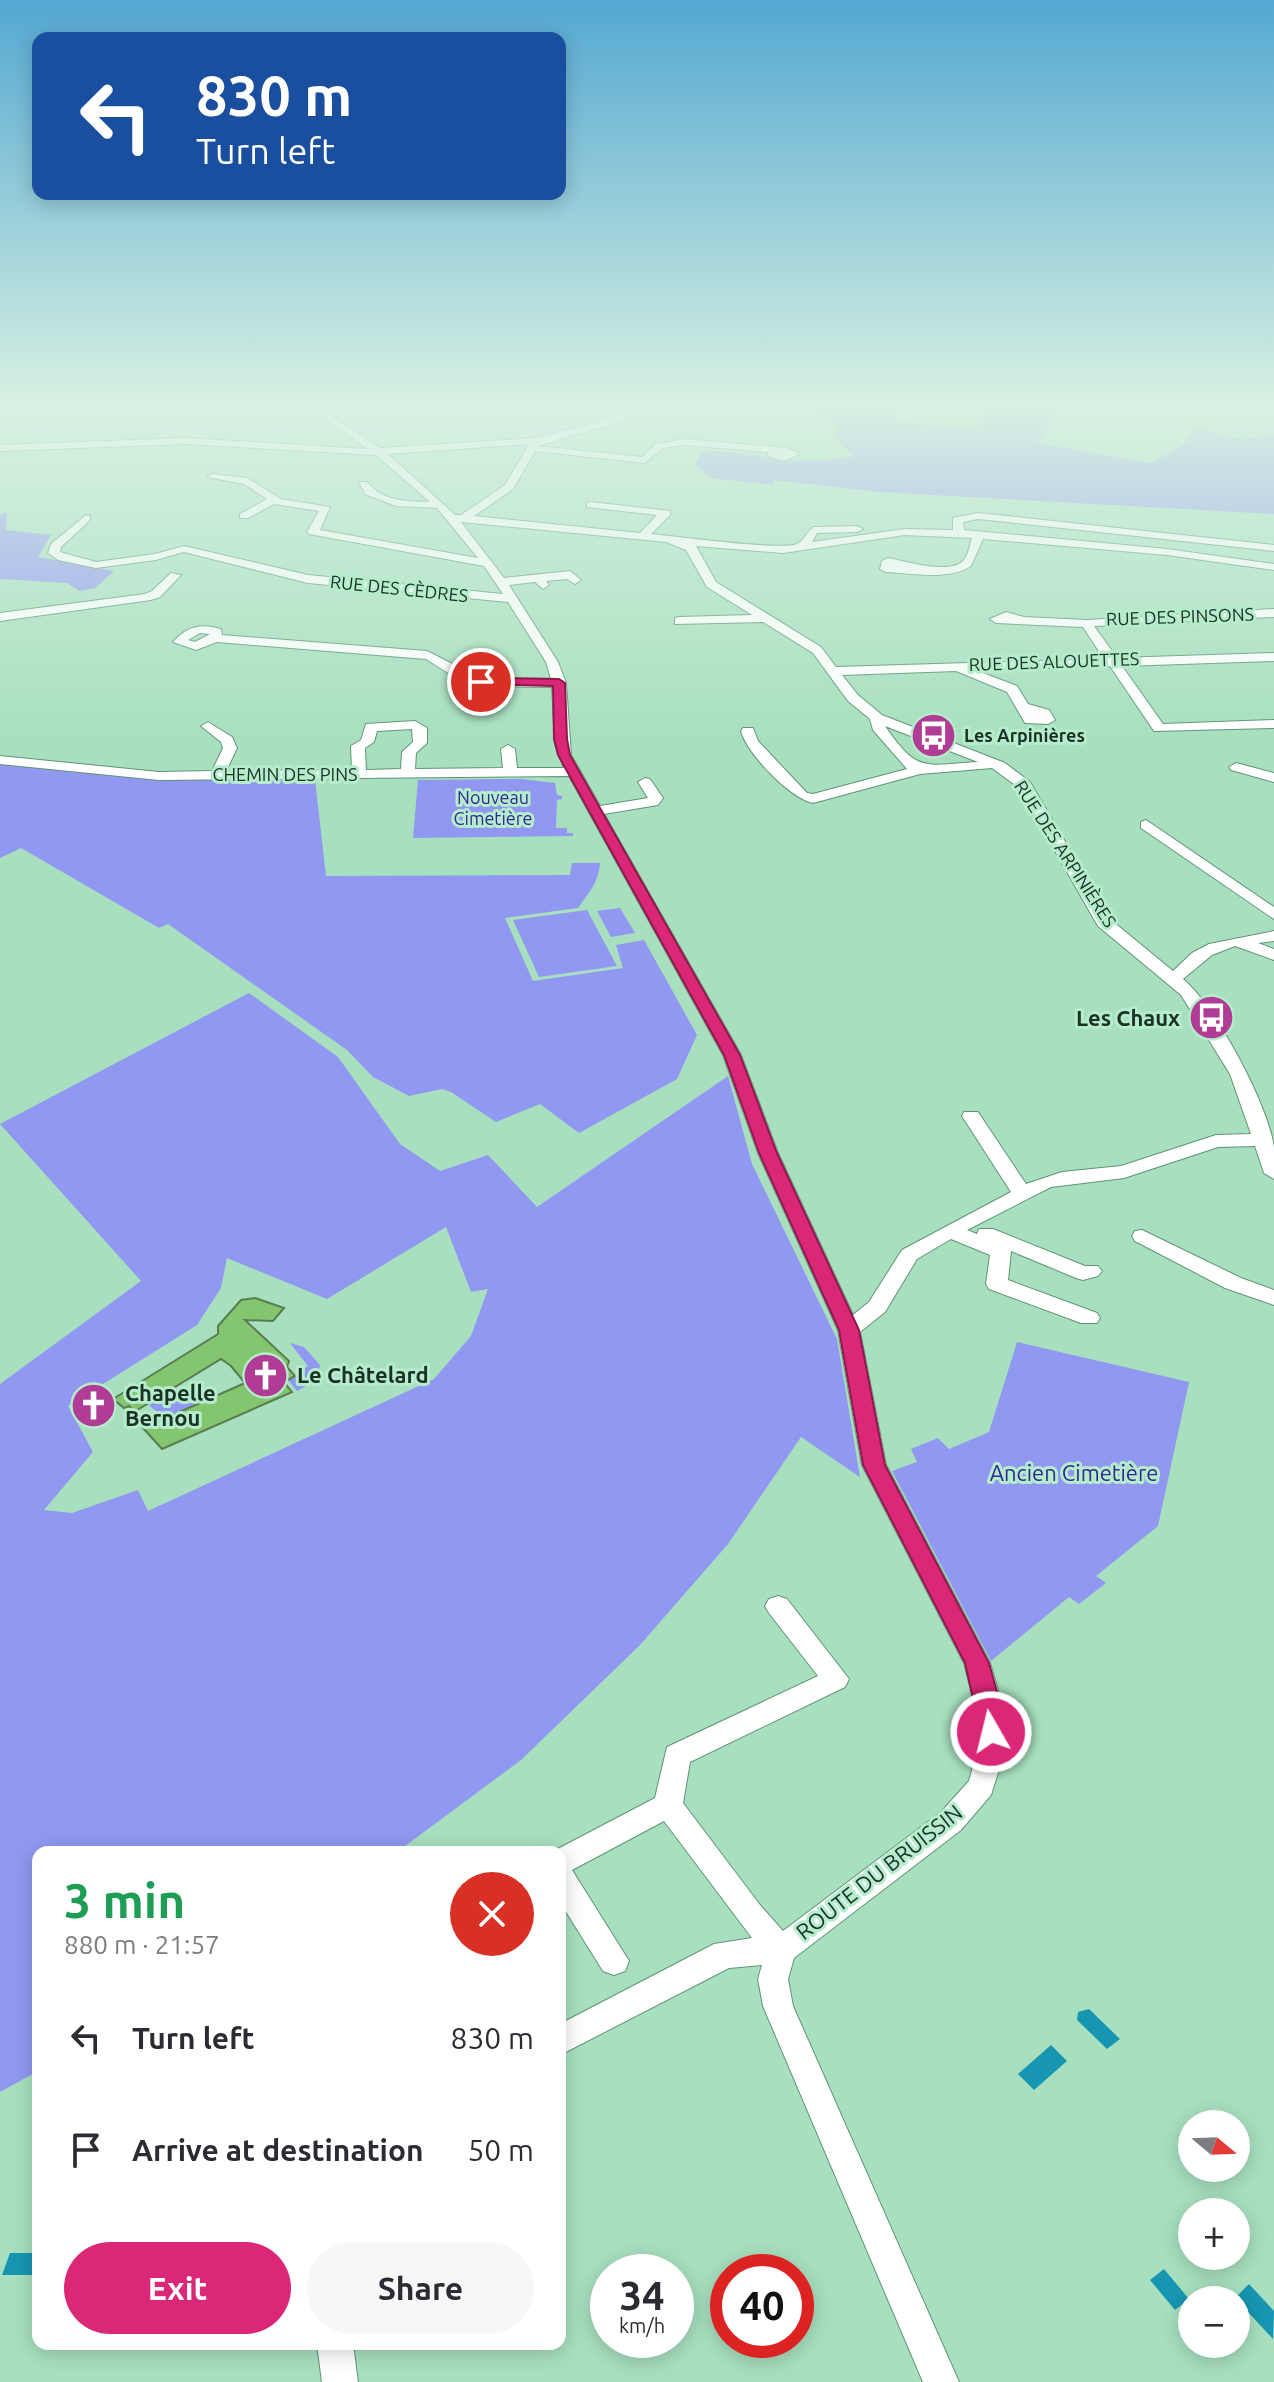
<!DOCTYPE html>
<html lang="en">
<head>
<meta charset="utf-8">
<style>
	:root { --surface:#fff; --page:#f7f7f7; --text:#2b2b33; --muted:#7c7c81; --accent:#db2777 }
	body { margin:0; font-family:Ubuntu,sans-serif; background:var(--page); color:var(--text); height:100vh; display:flex; flex-direction:column; font-size:30px; white-space:nowrap }
	* { box-sizing:border-box; margin:0 }
	p { font-size:26px; color:var(--muted) }
	.icon { flex:none; width:44px; height:44px; fill:none; stroke:currentColor; stroke-width:2; stroke-linecap:round; stroke-linejoin:round }
	.map { position:relative; flex:1; overflow:hidden }
	.details { position:absolute; left:32px; top:1846px; width:534px; height:504px; display:flex; flex-direction:column; background:var(--surface); border-radius:16px; box-shadow:0 4px 20px #0003 }
	.details>* { flex:none }
	.hud { position:absolute; left:32px; top:32px; width:534px; height:168px; border-radius:16px; box-shadow:0 4px 20px #0003; background:#1a4fa0; color:#fff; overflow:hidden }
	.needle { width:52px; rotate:109deg }
	.buttons { position:absolute; left:1178px; top:2110px; display:grid; gap:16px }
	.buttons a { display:grid; place-items:center; width:72px; height:72px; border-radius:50%; background:var(--surface); box-shadow:0 4px 20px #0003; font-size:40px }
	.speed { position:absolute; left:590px; top:2254px; display:flex; gap:16px; font-size:40px; font-weight:700; text-align:center }
	.speed>* { display:grid; place-content:center; width:104px; height:104px; border-radius:50%; background:var(--surface); box-shadow:0 4px 20px #0003; line-height:1 }
	.speed small { font-size:20px; font-weight:400 }
	.speed .limit { border:12px solid #d22; background:#fff; color:#111 }
	.pin { position:absolute; display:grid; place-items:center; width:68px; height:68px; color:#fff; margin:-34px; border:4px solid #fff; border-radius:50%; box-shadow:0 2px 8px #0007 }
	.me { position:absolute; width:88px; margin:-44px; rotate:352deg; stroke-linejoin:round; filter:drop-shadow(0 0 6px #0008) }
	.turn { display:flex; align-items:center; gap:28px; height:168px; padding:0 32px; font-size:36px }
	.turn .icon { width:104px; height:104px; stroke-width:2.5 }
	.turn b { display:block; font-size:56px; line-height:68px }
	.round { display:grid; place-items:center; flex:none; width:84px; height:84px; border-radius:42px; background:var(--page) }
	.headline { display:flex; align-items:center; justify-content:space-between; height:136px; padding:0 32px }
	h1 { font-size:48px; font-weight:700; line-height:60px; color:#1e9e55 }
	.cta { display:flex; gap:16px; margin-top:auto; padding:16px 32px }
	.cta a { flex:1; height:92px; border-radius:48px; background:var(--accent); color:#fff; font-size:32px; font-weight:700; line-height:92px; text-align:center }
	.cta a+a { background:var(--page); color:var(--text) }
	ul { padding:0; list-style:none }
	li { display:flex; align-items:center; gap:24px; height:112px; padding:0 32px }
	li div { flex:1 }
	li b { display:block; font-size:30px }
	li em { font-style:normal }
	.map>svg:first-child { display:block }
</style>
</head>
<body>
<div class="map">
<svg width="1274" height="2382" viewBox="0 0 1274 2382">
	<rect width="100%" height="100%" fill="#a8e0bf"/>
	<path fill="#9098f1" fill-rule="evenodd" d="M799,403L885,405L899,421L974,430L996,403H1064L1038,443L1151,463L1183,445L1196,426C1222,437 1247,445 1274,433V514L878,492L774,480L773,485L711,478L695,464L701,452C730,449 756,457 784,460C808,462 832,460 855,456L835,439L836,424L797,416H833Z
		M7,513L6,530L51,535L38,557L114,571L95,588L80,591L67,583L0,579V514Z
		M0,764L158,780H315L326,876L570,875L572,863H600C599,882 588,894 578,908L505,918L533,981L623,968L616,945L644,940L697,1035L677,1079L579,1133L540,1104L496,1122L451,1092L442,1089L409,1096L373,1077L347,1050L168,924L159,928L21,848L0,858Z
		M521,779L555,783L557,795L562,796V799L557,800L556,828H567V833H573V836L413,838L418,780Z
		M620,908L635,933L611,937L597,911Z
		M587,910L617,966L539,977L513,920Z
		M249,993L338,1057L400,1144L440,1171L488,1155L537,1207L728,1076L752,1164L837,1339L860,1477L801,1437L728,1544L640,1645L521,1760L397,1852H38V2071L0,2092V1384L141,1281L0,1124ZM446,1227L471,1292L488,1289L471,1336L434,1379L148,1511L138,1490L72,1513L44,1510L93,1452L68,1406L197,1325L221,1288L227,1258L327,1299Z
		M1017,1342L1189,1382L1158,1526L1096,1576L1106,1583L1079,1604L1069,1597L991,1661L892,1471L917,1462L911,1449L938,1438L949,1449L989,1432Z
		M290,1343L304,1347L320,1365L317,1380L297,1391L288,1380L308,1366Z
		M177,1388L197,1391L210,1398L164,1418L149,1405Z"/>
	<path fill="#1796b2" d="M1089,2009L1120,2039L1107,2049L1077,2020L1078,2012Z
		M1051,2045L1067,2061L1034,2090L1018,2074Z
		M10,2253H38L37,2275H2Z
		M1164,2269L1189,2299L1175,2310L1150,2280Z
		M1249,2284L1274,2311L1273,2339L1235,2298Z"/>
	<path fill="#84c670" stroke="#5b7b51" stroke-width="2" d="M255,1298L284,1308L273,1321L245,1320L289,1361L287,1367L295,1376L284,1382L292,1392L162,1449L143,1428L245,1383L231,1366L221,1359L134,1412L129,1406L124,1408L113,1399L218,1334V1326L241,1300Z"/>
	<g fill="none" stroke-linecap="round" stroke-linejoin="round">
		<defs>
			<path id="minor" d="M214,403H226L216,408L211,405Z
				M301,403H311L380,448L536,438L615,417L606,410L536,406L532,403L609,404L623,414L657,403H669L625,420L538,446L642,457L656,444L684,439L787,448L800,454L784,461L768,456V452L684,445L663,448L644,463L535,451L513,489L474,516L640,533L657,515L587,507V503L591,502L670,511V515L651,534C673,536 783,551 797,544C804,541 807,531 814,527L857,526L863,529L857,532L817,533L812,542L905,529L953,530V518L978,513L1274,545V551L978,519L963,522L964,530L1167,549L1274,564V570L1167,555L983,539L971,566C948,581 912,573 886,572L880,569L882,561L888,558C904,561 950,575 963,561C968,556 970,545 972,538L905,535L783,553L696,546L716,582L821,647L836,667L1104,659L1083,627L996,623L990,619L1006,612L1024,617L1087,620L1274,609V617L1094,626L1117,658L1274,653V661L1122,666L1163,724L1274,720V728L1154,731L1110,666L975,670L1017,686L1028,704L1049,710L1055,720L1048,724L1025,723L1007,692L956,671L842,675L858,695L882,715L1005,763L1030,782L1111,920L1173,971L1192,953L1209,944L1274,931V941L1258,943L1274,949V960L1235,946L1212,955L1183,979C1215,1005 1269,1106 1274,1148C1274,1158 1274,1169 1274,1179L1264,1173L1255,1146L1218,1147L1124,1178L1051,1187L967,1230L977,1234L979,1229H993L1085,1266H1098L1102,1271L1098,1276L1083,1280L1076,1278L1011,1251L1008,1280L1097,1313L1100,1318L1097,1323H1081L989,1289L986,1284L990,1255L951,1239L917,1259L885,1312L860,1332L886,1465L990,1663L1005,1713V1751L991,1795L961,1830L794,1958L788,1979L793,2006L959,2382H923L763,2006L758,1979L762,1965L729,1968L560,2055V2024L714,1944L752,1938L664,1821L572,1870L629,1961L625,1971L614,1975L603,1971L560,1902V1852H552L655,1798L667,1747L818,1676L769,1613L765,1606L769,1599L778,1596L787,1599L849,1679L845,1687L690,1762L683,1803L760,1905L783,1931L941,1812L969,1781L977,1751V1713L964,1663L862,1465L838,1330L758,1153L723,1055L569,776L159,780L0,764V756L159,772L212,771L223,748L221,742L201,726L208,722L232,737L237,748L226,771L352,770L351,746L361,740L366,724L415,721L427,728V743L416,753L415,769L503,768L501,749L508,745L515,749L517,768H564L555,743L552,687L480,686L459,680L426,659L217,642L196,650L173,642C187,626 201,623 221,629L222,635L427,651L480,678L551,679L546,662L508,602L308,583L184,552L156,560L96,568L58,560L48,553L51,544L86,515L90,516V520L61,547L60,552L96,562L155,554L184,546L308,575L503,594L484,566L309,534L307,532L319,511L274,504L248,518H240V514L267,499L244,484L207,477L212,474L247,478L281,499L330,507L320,530L478,558L437,508L396,506L365,494L359,482H367C383,502 406,501 430,502L376,455L186,444L0,451V445L186,438L368,449ZM529,444L505,485L461,515H455L388,454ZM461,522L666,542L686,550L707,587L752,615L679,617L675,618V624L763,622L813,653L848,701L870,719L873,730L907,769L813,794L807,793L758,741L753,728H743L741,731C747,754 790,798 813,803L920,774L992,768L1019,788L1098,926L1181,995L1230,1074L1251,1134L1216,1135L1121,1166L1062,1172L1026,1184L978,1112H964L962,1116L1011,1192L902,1250L869,1302L853,1315L778,1153L741,1055L604,814L658,805L663,798L650,779L645,778L638,782L648,798L600,806L571,755L566,683L558,662L509,585L535,582L543,589L549,585L546,581L567,579L575,584L581,580L570,571L504,578ZM200,633L210,634L195,642L188,640ZM885,726L978,762C924,765 918,774 885,726ZM412,729L413,742L402,752L401,769L366,770L365,748L374,742L377,731Z
				M444,403H473L468,406Z
				M171,573L181,575L160,597L151,600L0,621V613L145,594L152,591Z
				M1236,763L1274,773V782L1231,770L1229,767Z
				M1146,820L1274,907V919L1141,828V822Z
				M1142,1230L1241,1278L1274,1290V1305L1225,1288L1135,1241L1132,1236L1135,1231Z
				M317,2344H353L358,2382H322Z"/>
		</defs>
		<use href="#minor" stroke="#5e9476" stroke-width="2"/>
		<use href="#minor" fill="#fff" fill-rule="evenodd"/>
	</g>
	<linearGradient id="sky" x2="0" y2="1"><stop stop-color="#54a8d2"/><stop offset="0.55" stop-color="#d8f1e2"/><stop offset="1" stop-color="#d8f1e2" stop-opacity="0"/></linearGradient>
	<rect width="1274" height="736" fill="url(#sky)"/>
	<path fill="#db2777" stroke="#8e194d" stroke-width="2" d="M481,678L559,679L565,683L567,739L570,755L740,1055L777,1153L859,1330L885,1465L989,1663L1003,1713V1732L1000,1739L991,1742L982,1739L965,1663L863,1465L839,1330L759,1153L724,1055L558,755L554,739L553,686L477,684L475,682Z"/>
	<defs>
		<symbol id="bus-disc" viewBox="-11 -11 22 22"><circle r="9.5" fill="#b03c95" stroke="#b5edcc"/><path d="M-5-6H5V4H4V6H2V4H-2V6H-4V4H-5ZM-3.5-4V0h7V-4ZM-3.5 1.2v1.5H-2V1.2ZM2 1.2v1.5H3.5V1.2Z" fill="#fff"/></symbol>
		<symbol id="church-disc" viewBox="-11 -11 22 22"><circle r="9.5" fill="#b03c95" stroke="#b5edcc"/><path d="M-1.2-6h2.4v3.5h3.3v2.4h-3.3V6h-2.4V-.1h-3.3v-2.4h3.3Z" fill="#fff"/></symbol>
	</defs>
	<g fill-rule="evenodd">
		<use href="#bus-disc" x="908" y="710" width="51" height="51"/>
		<use href="#bus-disc" x="1186" y="992" width="51" height="51"/>
		<use href="#church-disc" x="240" y="1350" width="51" height="51"/>
		<use href="#church-disc" x="68" y="1380" width="51" height="51"/>
	</g>
	<g text-anchor="middle" stroke-width="6" stroke-linejoin="round" paint-order="stroke">
		<g font-size="18" fill="#1b3125" stroke="#b5edcc">
			<text transform="translate(399 589) rotate(6)" y="6">RUE DES CÈDRES</text>
			<text transform="translate(1180 617) rotate(-2)" y="6">RUE DES PINSONS</text>
			<text transform="translate(1054 662) rotate(-2)" y="6">RUE DES ALOUETTES</text>
			<text x="285" y="781">CHEMIN DES PINS</text>
			<text transform="translate(1065 854) rotate(57)" y="6">RUE DES ARPINIÈRES</text>
		</g>
		<g font-size="18" font-weight="bold" fill="#1b3125" stroke="#b5edcc" text-anchor="start">
			<text x="964" y="742">Les Arpinières</text>
		</g>
		<g font-size="18" fill="#322891" stroke="#b5edcc">
			<text x="493" y="804">Nouveau<tspan x="493" dy="21">Cimetière</tspan></text>
		</g>
		<g font-size="22" font-weight="bold" fill="#1b3125" stroke="#b5edcc" text-anchor="start">
			<text x="1180" y="1026" text-anchor="end">Les Chaux</text>
			<text x="297" y="1383">Le Châtelard</text>
			<text x="125" y="1401">Chapelle<tspan x="125" dy="25">Bernou</tspan></text>
		</g>
		<g font-size="22" fill="#322891" stroke="#b5edcc">
			<text x="1074" y="1481">Ancien Cimetière</text>
		</g>
		<g font-size="22" fill="#1b3125" stroke="#b5edcc">
			<text transform="translate(879 1872) rotate(-38)" y="8">ROUTE DU BRUISSIN</text>
		</g>
	</g>
</svg>
<div class="buttons">
<a><svg class="needle" viewBox="-14 -14 28 28"><path d="M0-13l5 13h-10z" fill="#e53935"/><path d="M0 13l5-13h-10z" fill="#7c7c81"/></svg></a>
<a>+</a>
<a>−</a>
</div>
<div class="speed"><div>34<small>km/h</small></div><div class="limit">40</div></div>
<div class="pin" style="left:481px;top:682px;background:#d93025"><svg class="icon" aria-label="arrive" viewBox="0 0 24 24"><path d="M6 21V4h12l-3 4 3 4H6"/></svg></div>
<svg class="me" style="left:991px;top:1732px" viewBox="-20 -20 40 40"><circle r="17" fill="#db2777" stroke="#fff" stroke-width="3"/><path d="M0-11L8 9 0 5-8 9z" fill="#fff"/></svg>
<div class="hud">
<div class="turn"><svg class="icon" aria-label="left" viewBox="0 0 24 24"><path d="M17 20v-9H6M10 6l-5 5 5 5"/></svg><div><b>830 m</b>Turn left</div></div>
</div>
<section class="details">
<div class="headline"><div><h1>3 min</h1><p>880 m · 21:57</p></div><a class="round" style="background:#d93025;color:#fff"><svg class="icon" aria-label="close" viewBox="0 0 24 24"><path d="M6 6l12 12M18 6L6 18"/></svg></a></div>
<ul>
<li><svg class="icon" aria-label="left" viewBox="0 0 24 24"><path d="M17 20v-9H6M10 6l-5 5 5 5"/></svg><div><b>Turn left</b></div><em>830 m</em></li>
<li><svg class="icon" aria-label="arrive" viewBox="0 0 24 24"><path d="M6 21V4h12l-3 4 3 4H6"/></svg><div><b>Arrive at destination</b></div><em>50 m</em></li>
</ul>
<div class="cta"><a>Exit</a><a>Share</a></div>
</section>
</div>
</body>
</html>
